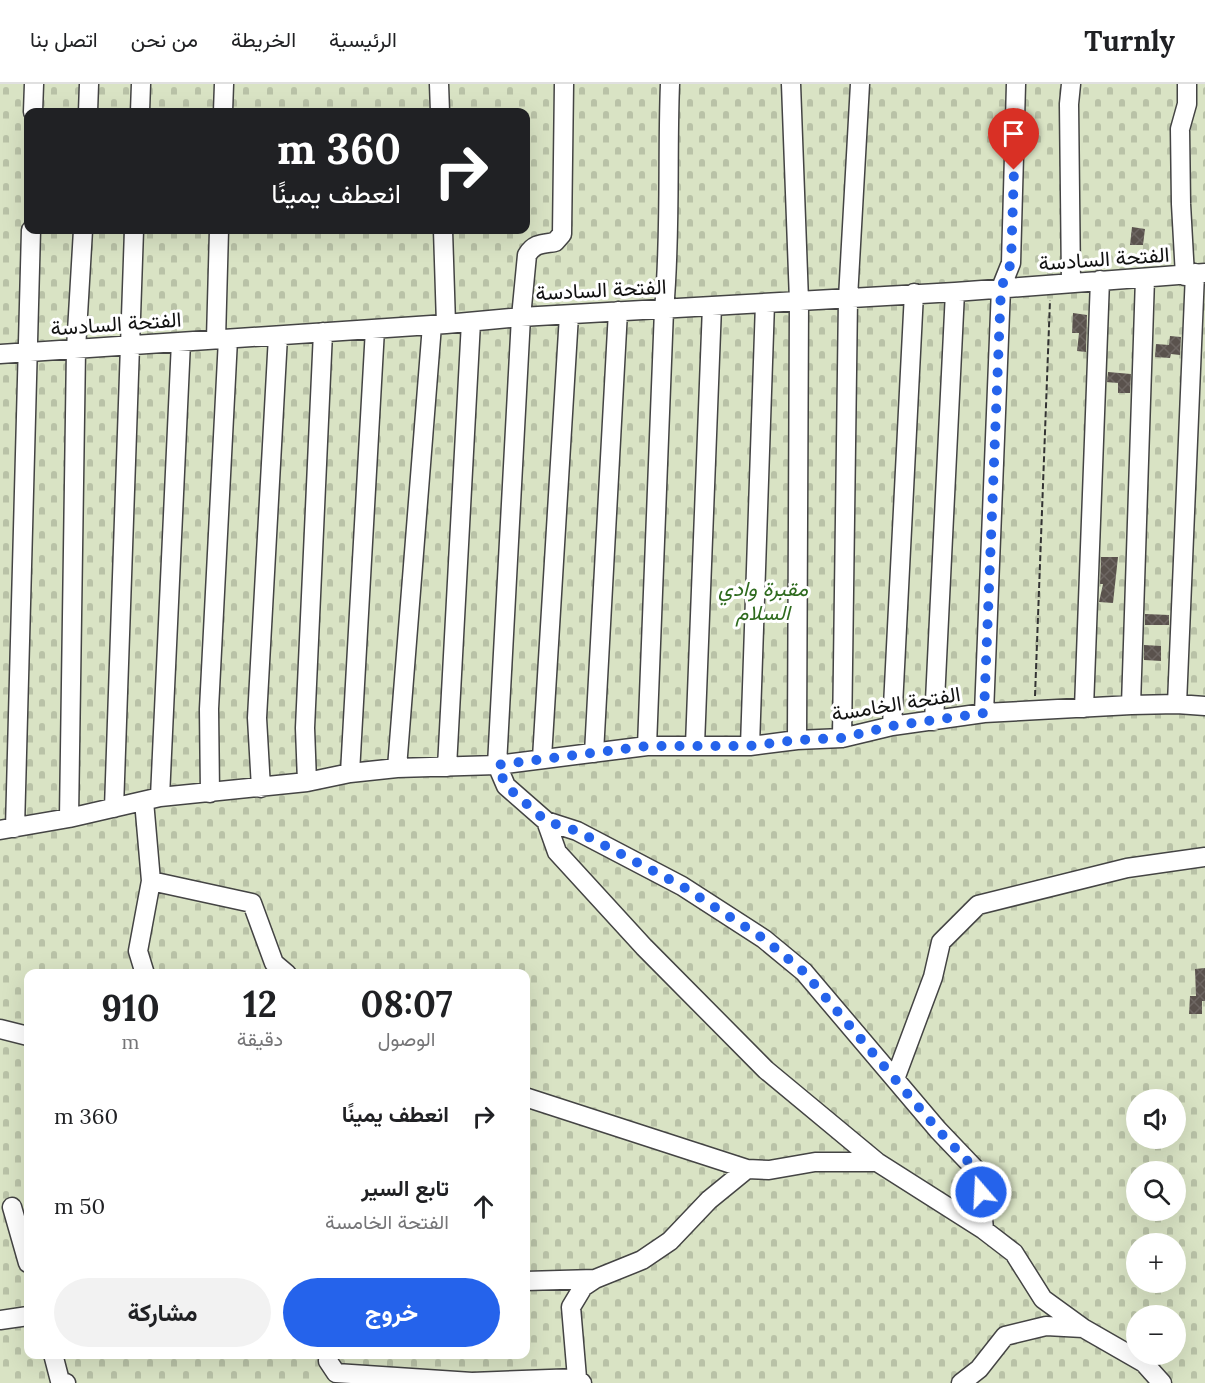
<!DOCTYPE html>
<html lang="ar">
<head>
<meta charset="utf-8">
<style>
	:root { --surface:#fff; --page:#f2f2f2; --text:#202124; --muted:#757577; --line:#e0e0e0; --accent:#2563eb }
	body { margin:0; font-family:Lora,Vazirmatn,serif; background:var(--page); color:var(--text); direction:rtl; height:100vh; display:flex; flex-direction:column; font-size:22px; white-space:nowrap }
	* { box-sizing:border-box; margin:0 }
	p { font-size:20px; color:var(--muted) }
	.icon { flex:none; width:33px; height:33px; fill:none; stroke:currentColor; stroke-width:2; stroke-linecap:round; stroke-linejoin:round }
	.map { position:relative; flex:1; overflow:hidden; direction:ltr }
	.side { position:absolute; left:24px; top:885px; width:506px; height:390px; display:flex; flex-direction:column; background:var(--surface); border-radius:12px; box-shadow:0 6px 24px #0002; direction:rtl }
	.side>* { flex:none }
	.banner { position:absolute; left:24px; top:24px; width:506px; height:126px; border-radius:12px; box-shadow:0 6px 24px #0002; direction:rtl; background:#202124; color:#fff; overflow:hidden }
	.fabs { position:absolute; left:1126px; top:1005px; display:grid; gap:12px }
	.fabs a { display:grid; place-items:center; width:60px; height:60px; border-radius:50%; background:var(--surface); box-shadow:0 6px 24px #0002; font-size:30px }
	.pin { position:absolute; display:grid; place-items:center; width:51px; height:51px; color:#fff; margin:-62px -26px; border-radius:50% 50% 50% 0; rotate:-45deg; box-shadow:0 0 6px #0007 }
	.pin .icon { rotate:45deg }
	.me { position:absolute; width:66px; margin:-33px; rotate:341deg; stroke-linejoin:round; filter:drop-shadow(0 0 4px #0008) }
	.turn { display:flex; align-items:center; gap:21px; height:126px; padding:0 30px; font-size:27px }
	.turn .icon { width:78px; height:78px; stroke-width:2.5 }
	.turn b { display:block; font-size:42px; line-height:51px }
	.eta { display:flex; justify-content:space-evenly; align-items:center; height:102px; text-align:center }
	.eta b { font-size:36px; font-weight:700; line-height:42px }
	.primary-button { display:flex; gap:12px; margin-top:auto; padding:12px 30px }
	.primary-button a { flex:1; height:69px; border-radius:36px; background:var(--accent); color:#fff; font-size:24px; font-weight:700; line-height:69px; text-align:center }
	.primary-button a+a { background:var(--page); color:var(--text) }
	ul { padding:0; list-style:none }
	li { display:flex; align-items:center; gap:18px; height:90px; padding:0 30px }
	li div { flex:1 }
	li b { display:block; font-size:22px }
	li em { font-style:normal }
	header { display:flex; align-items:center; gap:36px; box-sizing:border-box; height:84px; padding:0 30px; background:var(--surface); border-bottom:2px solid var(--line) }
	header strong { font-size:28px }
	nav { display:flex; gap:33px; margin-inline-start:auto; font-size:21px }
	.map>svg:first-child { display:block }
</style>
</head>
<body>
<header>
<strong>Turnly</strong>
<nav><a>الرئيسية</a><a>الخريطة</a><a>من نحن</a><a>اتصل بنا</a></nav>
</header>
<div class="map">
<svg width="1205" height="1299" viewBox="0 0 1205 1299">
	<defs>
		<pattern id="cemetery-stones" width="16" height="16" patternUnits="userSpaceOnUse" patternTransform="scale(1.5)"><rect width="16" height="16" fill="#d9e3c4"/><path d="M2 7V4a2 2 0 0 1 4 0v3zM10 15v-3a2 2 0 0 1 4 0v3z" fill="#b9c2a7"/></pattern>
		<pattern id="building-cross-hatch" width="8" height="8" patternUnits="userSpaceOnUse" patternTransform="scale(1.5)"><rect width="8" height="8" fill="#5a524d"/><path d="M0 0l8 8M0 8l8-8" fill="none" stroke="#6d6662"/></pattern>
	</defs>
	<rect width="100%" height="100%" fill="#fffdf5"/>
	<path fill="url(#cemetery-stones)" fill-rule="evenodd" d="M0,0H1205V1299H0ZM28,28H525V146H28ZM28,890H525V1270H28ZM1137,1016H1176V1054H1137ZM1137,1088H1176V1126H1137ZM1137,1160H1176V1198H1137ZM1137,1232H1176V1270H1137Z"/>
	<path fill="url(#building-cross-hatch)" d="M1132,143L1145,145L1143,161H1130Z
		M1073,229L1087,231L1086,268L1077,267L1079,249H1072Z
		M1170,252L1181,253L1180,271L1171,270L1170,274L1155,273L1156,260L1169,261Z
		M1108,288L1131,290L1130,309H1118V299L1107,298Z
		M1101,473H1118L1113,519L1099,518L1103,500H1100Z
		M1145,530L1169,531V541H1145Z
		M1144,561L1161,562V577L1144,576Z
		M1205,884V917H1202V930H1189L1190,912H1196L1195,885Z"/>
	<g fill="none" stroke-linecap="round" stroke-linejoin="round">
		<defs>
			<path id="minor" d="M439,0L440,28
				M564,0L562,150L555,158C543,160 534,159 527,171L521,233L497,681L506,702L546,737L557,768L644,863L766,986L877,1078L984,1146L1014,1169L1043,1215L1083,1244L1144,1279L1162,1299
				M791,0L799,217L797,656
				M1071,0L1069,20L1071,199
				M33,28L34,0
				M88,28L89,0
				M140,28L141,0
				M223,28L224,0
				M443,146L446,240
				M1185,192L1181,120L1180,45L1187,20V0
				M216,255L219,146
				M0,270L446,240L521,233L955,208L1205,189
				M1177,620L1195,189
				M1131,621L1145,194
				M1084,624L1100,196
				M984,629L1001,204L1011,179L1016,0
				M934,637L955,208
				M892,642L914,209
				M842,654L848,214L860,0
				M695,661L712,222
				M647,662L664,226C671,151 667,75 670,0
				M750,662L765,219
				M594,669L618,227
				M542,674L569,231
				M447,683L471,238
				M397,684L432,241
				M350,689L375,245
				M307,698L305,644L323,248
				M261,704L257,634L278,252
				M210,709L209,625L228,255
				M160,713L181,258
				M144,717L151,797L138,867L145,890
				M114,724L134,146
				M69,734L76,265L83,146
				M546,737L577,747L682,802L764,855L804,888L938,1046L979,1089L984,1146
				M15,744L31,146
				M0,746L69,734L160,713L307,698L350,689L397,684L497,681L647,662H750L797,656L842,654L892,642L984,629L1131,621L1177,620L1205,622
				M151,797L252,819L274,879L287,890
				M0,945L28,952
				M895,995L933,893L941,858L978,821L1127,784L1205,773
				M525,1013L747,1085
				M12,1123L28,1179
				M525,1197L595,1195
				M0,1236L28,1232
				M53,1270L60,1297L66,1299
				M329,1270L328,1277L336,1289L472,1298L577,1294L582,1299
				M577,1294L571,1223L583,1203L595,1195L642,1176L670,1157L709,1116L747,1085L769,1086L815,1078H877
				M961,1299L979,1285L1005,1252L1046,1242L1083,1244"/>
		</defs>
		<use href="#minor" stroke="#444" stroke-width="21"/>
		<path stroke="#333" stroke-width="2" stroke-dasharray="6 3" stroke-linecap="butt" d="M1035,612L1050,216"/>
		<use href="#minor" stroke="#fff" stroke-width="18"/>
	</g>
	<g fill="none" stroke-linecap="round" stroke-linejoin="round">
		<path stroke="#2563eb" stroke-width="10" stroke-dasharray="0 18" d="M981,1108L979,1089L938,1046L804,888L764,855L682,802L577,747L546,737L506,702L497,681L647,662H750L797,656L842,654L892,642L984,629L1001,204L1011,179L1014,86"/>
	</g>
	<g text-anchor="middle" stroke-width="6" stroke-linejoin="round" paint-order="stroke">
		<g font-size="21" fill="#111" stroke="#fff">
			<text transform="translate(1104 175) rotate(-4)" y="7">الفتحة السادسة</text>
			<text transform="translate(601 206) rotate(-3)" y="7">الفتحة السادسة</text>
			<text transform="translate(116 240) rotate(-4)" y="7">الفتحة السادسة</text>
			<text transform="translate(896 620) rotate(-9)" y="7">الفتحة الخامسة</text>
		</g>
		<g font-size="21" font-style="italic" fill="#2f6b1f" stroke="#fff">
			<text x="763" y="512">مقبرة وادي<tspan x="763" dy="24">السلام</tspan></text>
		</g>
	</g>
</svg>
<div class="fabs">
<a><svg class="icon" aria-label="sound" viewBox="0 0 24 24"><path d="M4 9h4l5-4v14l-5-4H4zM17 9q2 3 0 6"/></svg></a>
<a><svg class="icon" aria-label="search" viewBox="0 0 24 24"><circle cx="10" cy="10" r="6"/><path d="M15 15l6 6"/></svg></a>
<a>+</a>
<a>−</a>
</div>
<div class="pin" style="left:1014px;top:86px;background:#d93025"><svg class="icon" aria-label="arrive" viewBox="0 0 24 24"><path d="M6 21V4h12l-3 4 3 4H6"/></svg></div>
<svg class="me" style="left:981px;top:1108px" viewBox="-20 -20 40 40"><circle r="17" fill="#2563eb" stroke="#fff" stroke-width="3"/><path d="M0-11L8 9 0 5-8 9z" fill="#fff"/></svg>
<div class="banner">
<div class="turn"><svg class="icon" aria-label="right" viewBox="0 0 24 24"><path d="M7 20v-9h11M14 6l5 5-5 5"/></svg><div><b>360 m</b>انعطف يمينًا</div></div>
</div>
<section class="side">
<div class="eta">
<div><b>08:07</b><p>الوصول</p></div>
<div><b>12</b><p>دقيقة</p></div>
<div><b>910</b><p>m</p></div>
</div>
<ul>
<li><svg class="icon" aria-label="right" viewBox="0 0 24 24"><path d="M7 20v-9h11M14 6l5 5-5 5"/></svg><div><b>انعطف يمينًا</b></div><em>360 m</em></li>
<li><svg class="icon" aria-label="ahead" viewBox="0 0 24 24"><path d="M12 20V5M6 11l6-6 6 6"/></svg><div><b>تابع السير</b><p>الفتحة الخامسة</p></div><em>50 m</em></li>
</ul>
<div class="primary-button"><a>خروج</a><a>مشاركة</a></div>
</section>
</div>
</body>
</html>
